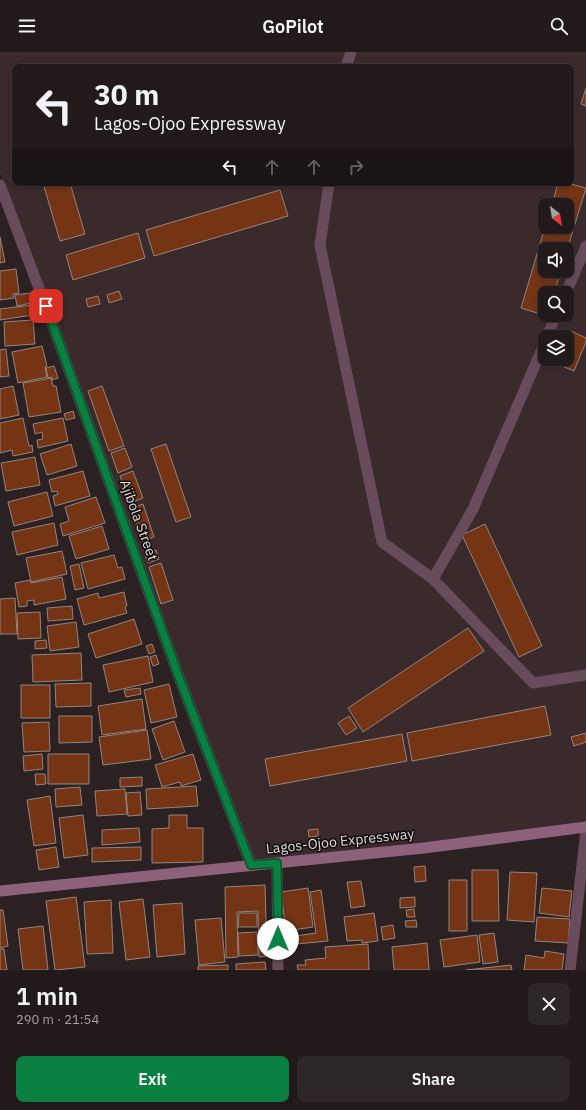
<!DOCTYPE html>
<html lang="en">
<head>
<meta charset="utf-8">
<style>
	:root { --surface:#21191a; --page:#2d2627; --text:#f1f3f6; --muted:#a2a0a2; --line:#3e3839; --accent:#0b8043 }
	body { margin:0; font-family:"IBM Plex Sans",sans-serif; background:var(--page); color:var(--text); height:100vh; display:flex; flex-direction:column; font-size:15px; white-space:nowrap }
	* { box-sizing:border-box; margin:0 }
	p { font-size:13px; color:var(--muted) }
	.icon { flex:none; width:22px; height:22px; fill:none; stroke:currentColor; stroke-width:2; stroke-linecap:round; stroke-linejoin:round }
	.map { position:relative; height:918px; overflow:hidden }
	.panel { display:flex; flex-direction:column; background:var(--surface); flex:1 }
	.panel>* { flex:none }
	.guide { position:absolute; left:12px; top:12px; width:562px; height:122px; border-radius:8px; box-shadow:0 2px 6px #0003,0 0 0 1px var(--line); background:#21191a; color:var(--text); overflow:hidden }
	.needle { width:26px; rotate:149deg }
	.controls { position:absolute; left:538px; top:146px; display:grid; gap:8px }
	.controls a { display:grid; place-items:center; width:36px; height:36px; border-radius:8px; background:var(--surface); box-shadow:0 2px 6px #0003,0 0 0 1px var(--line); font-size:20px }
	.pin { position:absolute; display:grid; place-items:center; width:34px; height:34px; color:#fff; margin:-17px; border-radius:8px; box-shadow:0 2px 6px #0006 }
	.me { position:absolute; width:44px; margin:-22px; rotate:0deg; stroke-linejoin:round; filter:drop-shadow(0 0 3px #0008) }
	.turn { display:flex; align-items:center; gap:14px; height:84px; padding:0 16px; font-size:18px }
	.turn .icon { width:52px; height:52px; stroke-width:2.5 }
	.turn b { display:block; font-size:28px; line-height:34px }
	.lanes { display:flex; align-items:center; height:38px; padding:0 16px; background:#0003; justify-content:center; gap:20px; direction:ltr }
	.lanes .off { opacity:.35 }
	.round { display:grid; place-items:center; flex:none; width:42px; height:42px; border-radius:8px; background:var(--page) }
	.headline { display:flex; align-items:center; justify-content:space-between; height:68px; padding:0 16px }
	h1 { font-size:24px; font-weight:600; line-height:30px }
	.action { display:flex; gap:8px; margin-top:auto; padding:8px 16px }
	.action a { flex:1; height:46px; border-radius:8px; background:var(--accent); color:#fff; font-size:16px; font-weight:600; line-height:46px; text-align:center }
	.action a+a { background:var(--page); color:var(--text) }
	header { display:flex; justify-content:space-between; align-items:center; height:52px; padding:0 16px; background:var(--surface); font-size:18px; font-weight:600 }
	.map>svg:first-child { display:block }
</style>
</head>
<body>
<header><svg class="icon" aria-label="menu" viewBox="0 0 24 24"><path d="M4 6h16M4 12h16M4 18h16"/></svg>GoPilot<svg class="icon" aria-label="search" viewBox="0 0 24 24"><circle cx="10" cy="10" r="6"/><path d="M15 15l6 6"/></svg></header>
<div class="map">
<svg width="586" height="918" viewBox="0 0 586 918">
	<rect width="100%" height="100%" fill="#2c2122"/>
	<path fill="#3b2a2c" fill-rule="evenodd" d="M0,0H586V780L251,813L62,283L0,121ZM15,15H571V131H15ZM545,153H567V175H545ZM545,197H567V219H545ZM545,241H567V263H545ZM545,285H567V307H545Z"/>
	<path fill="#753514" stroke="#928580" d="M586,36V54L581,52Z
		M43,131H70L85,182L60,189Z
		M558,131H567L586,136L567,198L545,197V219H561L554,241H545V263L547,264L521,256L545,175H567V153H552Z
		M280,138L288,164L154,204L146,178Z
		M138,181L145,206L73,228L66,203Z
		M0,185L5,210L0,211Z
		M16,217L19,241L13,242L14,246L0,248V219Z
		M119,239L122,247L109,251L107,243Z
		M30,241L31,251L17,254L15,243Z
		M98,244L100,252L88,255L86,247Z
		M32,253L33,263L0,268V257Z
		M33,268L35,292L5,294L4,270Z
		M571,279L586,286V290L574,319L557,312L559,307H567V288Z
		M42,294L47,314L45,315L47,325L18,331L12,300Z
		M6,297L9,324L0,325V298Z
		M54,314L58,326L52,328V325L48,326L46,316Z
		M51,326L53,334H56L61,360L29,365L23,331Z
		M13,334L19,363L0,367V337Z
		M102,334L124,394L109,399L88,339Z
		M73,359L75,366L66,368L64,362Z
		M23,366L29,394L32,393L33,400L13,404L12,398L0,401V371Z
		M63,366L68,389L38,396L37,388L43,387L42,380L35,382L33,372Z
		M71,392L77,414L47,423L40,402Z
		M166,392L191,465L176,470L151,397Z
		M125,396L132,415L118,421L111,401Z
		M35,405L40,433L6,439L1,411Z
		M83,419L90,444L55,454L53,444L58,442L57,439L52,440L49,428Z
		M133,419L143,446L130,451L120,424Z
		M47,440L53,464L14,474L8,450Z
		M96,445L105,471L63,484L60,472L69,469L65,455Z
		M143,452L154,485L142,489L131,456Z
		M54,471L58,493L17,503L12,480Z
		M485,472L542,594L519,605L462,483Z
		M102,474L109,497L76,507L69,484Z
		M156,498L159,507L148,511L145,502Z
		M62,499L67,522L31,530L26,506Z
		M114,503L118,516L122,515L125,527L88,537L81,511Z
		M161,511L173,548L161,552L149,515Z
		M79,512L84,536L75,538L70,514Z
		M62,525L66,547L34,553V548L27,549V554L19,555L15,531L30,528L31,531Z
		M124,540L127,554L125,555L127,561L84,573L77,547L98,541L99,546Z
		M15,546L17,582H0V547Z
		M72,554L73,567L48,569L47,556Z
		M40,560L41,586L18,587L17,561Z
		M134,567L142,592L96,606L88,582Z
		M76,570L79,595L50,599L47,574Z
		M468,576L484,599L363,680L348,656Z
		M46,588L47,596L35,597V589Z
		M152,592L155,600L149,602L146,594Z
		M81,601L82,628L33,630L32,603Z
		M156,603L159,612L153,614L150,605Z
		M148,604L153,630L109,640L103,613Z
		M91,631V654L56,655L55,632Z
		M169,632L177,665L151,671L144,638Z
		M21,633H50V666H21Z
		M140,636L141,642L126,645L124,638Z
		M142,647L146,677L102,683L98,654Z
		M545,654L551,683L412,709L407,681Z
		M59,664H92V690L59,691Z
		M349,664L357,676L346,683L338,671Z
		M174,669L185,700L163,708L152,677Z
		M49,670L50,699L24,700L22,671Z
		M147,678L151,707L103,713L99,685Z
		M586,681V690L574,694L571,685Z
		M402,682L407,709L270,734L265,707Z
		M42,702L43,717L24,719L23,704Z
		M48,702H89V732H48Z
		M193,702L201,728L181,734L180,730L162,735L155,713Z
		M35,722H45L46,732L36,733Z
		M142,725V734L120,735V726Z
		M196,734L198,754L147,757L146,737Z
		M80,735L82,753L56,755L55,737Z
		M125,737L127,762L97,764L95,739Z
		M140,740L142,763L128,764L126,741Z
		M50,744L56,791L34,794L27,748Z
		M83,763L88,803L64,806L59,766Z
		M169,763H187V776H203V810L152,811V777L169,776Z
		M139,776L140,790L102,793V778Z
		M318,777V784L309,785L308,778Z
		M56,795L59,815L39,818L36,798Z
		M141,795V808L92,810V796Z
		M425,814L426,829L415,830L414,815Z
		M472,818H498L499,869H472Z
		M510,820L537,821L534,870L507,868Z
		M449,828H467V879H449Z
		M361,829L365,854L351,856L347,830Z
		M265,833L267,904L259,905L258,859L237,860L238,905L226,906L225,835Z
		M308,836L313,875L286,879L281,840Z
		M542,836L572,839L569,865L539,861Z
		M321,838L328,889L296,892L295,884L316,881L310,840Z
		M76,845L85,915L55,918L46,849Z
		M415,845V855L400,856V846Z
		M143,847L150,905L126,908L119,850Z
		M111,848L113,901L87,902L84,850Z
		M182,851L185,902L157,905L153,853Z
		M414,857L415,865H407L406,858Z
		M0,858H3L8,894L0,896Z
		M239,861H257V875H238Z
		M374,861L378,889L362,891V888L347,889L344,865Z
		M537,865L570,867L568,891L535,889Z
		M221,866L225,910L199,913L195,868Z
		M416,868L417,875H406L405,869Z
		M393,873L395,886L383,888L381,875Z
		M43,874L48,918H23L18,877Z
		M257,880L258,903L239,904L238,881Z
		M494,881L498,910L483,912L479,883Z
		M477,883L480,910L444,915L440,888Z
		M427,891L429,918H394L392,895Z
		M368,892L369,918H298L297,913H306L305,908L326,906L325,895Z
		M0,897H4L7,918H0Z
		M545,899L564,902L562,918H524L526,903L544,906Z
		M265,910L266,918H236V912Z
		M228,913V918H198V914Z
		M511,913L512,918H466Z"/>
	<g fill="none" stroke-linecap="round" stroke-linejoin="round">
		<path stroke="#684c5c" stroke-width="11" d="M346,15L351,0
			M329,131L320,193L382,490L433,527L533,631L586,623
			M0,133L51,268L180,628L251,813
			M566,241L586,194
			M547,285L556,263
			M433,527L473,457L545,290
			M277,811L278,918
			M570,918L586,778"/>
		<path stroke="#8e617a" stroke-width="11" d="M0,839L424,796L586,775"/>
	</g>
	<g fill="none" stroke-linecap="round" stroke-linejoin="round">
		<defs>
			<path id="route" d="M46,254L180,628L251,813L277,811L278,887"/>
		</defs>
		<use href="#route" stroke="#07532c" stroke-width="10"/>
		<use href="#route" stroke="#0b8043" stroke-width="7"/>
	</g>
	<g text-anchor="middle" stroke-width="3" stroke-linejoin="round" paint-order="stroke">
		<g font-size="14" fill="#e3dbdb" stroke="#110c0c">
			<text transform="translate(139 468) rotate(70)" y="5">Ajibola Street</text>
			<text transform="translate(340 789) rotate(-6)" y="5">Lagos-Ojoo Expressway</text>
		</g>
	</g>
</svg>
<div class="controls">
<a><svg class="needle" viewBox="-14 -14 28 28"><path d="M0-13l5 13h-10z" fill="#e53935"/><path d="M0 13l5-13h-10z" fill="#a2a0a2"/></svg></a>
<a><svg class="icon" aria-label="sound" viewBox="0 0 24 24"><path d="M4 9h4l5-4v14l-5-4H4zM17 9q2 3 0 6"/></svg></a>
<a><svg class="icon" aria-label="search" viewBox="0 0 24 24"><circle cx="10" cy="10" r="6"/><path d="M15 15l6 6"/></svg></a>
<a><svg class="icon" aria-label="layers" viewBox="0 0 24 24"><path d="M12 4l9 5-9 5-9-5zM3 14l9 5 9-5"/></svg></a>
</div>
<div class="pin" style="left:46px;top:254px;background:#d93025"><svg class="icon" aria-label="arrive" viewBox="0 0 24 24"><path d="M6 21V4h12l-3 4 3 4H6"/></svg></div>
<svg class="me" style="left:278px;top:887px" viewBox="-20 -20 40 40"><circle r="19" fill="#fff"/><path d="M0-13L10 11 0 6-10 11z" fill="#0b8043"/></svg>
<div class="guide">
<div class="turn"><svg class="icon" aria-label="left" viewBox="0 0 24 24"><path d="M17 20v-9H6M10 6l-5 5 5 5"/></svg><div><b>30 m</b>Lagos-Ojoo Expressway</div></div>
<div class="lanes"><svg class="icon" aria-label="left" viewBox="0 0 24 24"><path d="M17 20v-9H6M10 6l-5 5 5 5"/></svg><svg class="icon off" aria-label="ahead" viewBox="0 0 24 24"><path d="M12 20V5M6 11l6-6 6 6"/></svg><svg class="icon off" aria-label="ahead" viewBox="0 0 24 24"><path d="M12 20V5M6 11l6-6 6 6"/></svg><svg class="icon off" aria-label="right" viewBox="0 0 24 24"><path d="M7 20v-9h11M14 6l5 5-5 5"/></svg></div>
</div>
</div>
<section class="panel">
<div class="headline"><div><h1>1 min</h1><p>290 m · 21:54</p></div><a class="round"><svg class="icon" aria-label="close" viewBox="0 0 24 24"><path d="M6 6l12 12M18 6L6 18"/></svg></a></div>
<div class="action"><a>Exit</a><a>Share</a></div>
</section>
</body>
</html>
